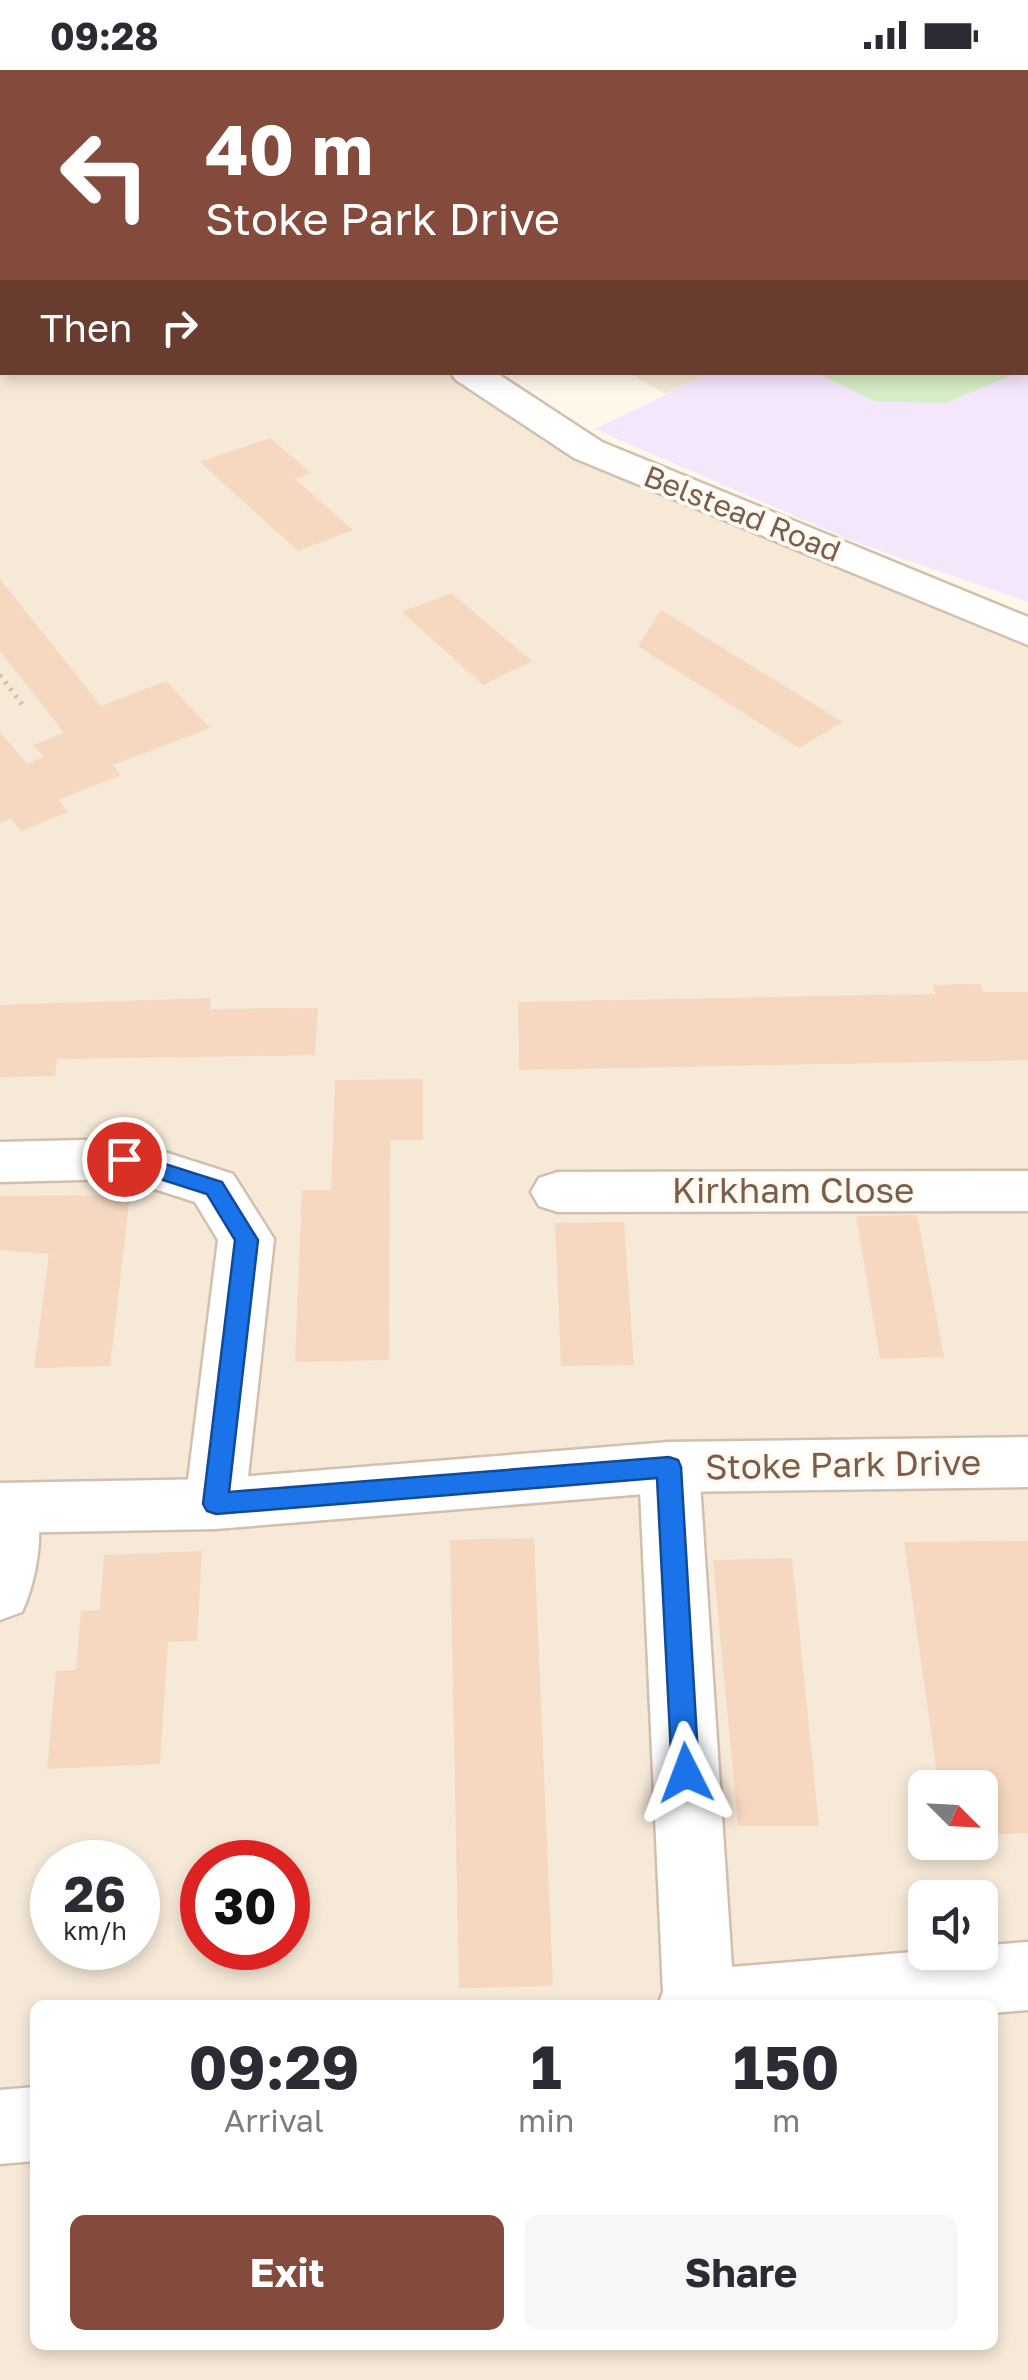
<!DOCTYPE html>
<html lang="en">
<head>
<meta charset="utf-8">
<style>
	:root { --surface:#fff; --page:#f7f7f7; --text:#2b2b33; --muted:#7c7c81; --accent:#844b3c }
	body { margin:0; font-family:"Golos Text",sans-serif; background:var(--page); color:var(--text); height:100vh; display:flex; flex-direction:column; font-size:38px; white-space:nowrap }
	* { box-sizing:border-box; margin:0 }
	p { font-size:32px; color:var(--muted) }
	.icon { flex:none; width:55px; height:55px; fill:none; stroke:currentColor; stroke-width:2; stroke-linecap:round; stroke-linejoin:round }
	.map { position:relative; flex:1; overflow:hidden }
	.side { position:absolute; left:30px; top:1930px; width:968px; height:350px; display:flex; flex-direction:column; background:var(--surface); border-radius:15px; box-shadow:0 5px 15px #0003 }
	.side>* { flex:none }
	.hud { position:absolute; left:0px; top:0px; width:1030px; height:305px; box-shadow:0 5px 15px #0003; background:#844b3c; color:#fff; overflow:hidden }
	.needle { width:65px; rotate:114deg }
	.tools { position:absolute; left:908px; top:1700px; display:grid; gap:20px }
	.tools a { display:grid; place-items:center; width:90px; height:90px; border-radius:15px; background:var(--surface); box-shadow:0 5px 15px #0003; font-size:50px }
	.speed { position:absolute; left:30px; top:1770px; display:flex; gap:20px; font-size:50px; font-weight:700; text-align:center }
	.speed>* { display:grid; place-content:center; width:130px; height:130px; border-radius:50%; background:var(--surface); box-shadow:0 5px 15px #0003; line-height:1 }
	.speed small { font-size:25px; font-weight:400 }
	.speed .limit { border:15px solid #d22; background:#fff; color:#111 }
	.pin { position:absolute; display:grid; place-items:center; width:85px; height:85px; color:#fff; margin:-42px; border:5px solid #fff; border-radius:50%; box-shadow:0 2px 10px #0007 }
	.me { position:absolute; width:110px; margin:-55px; rotate:357deg; stroke-linejoin:round; filter:drop-shadow(0 0 8px #0008) }
	.turn { display:flex; align-items:center; gap:35px; height:210px; padding:0 40px; font-size:45px }
	.turn .icon { width:130px; height:130px; stroke-width:2.5 }
	.turn b { display:block; font-size:70px; line-height:85px }
	.then { display:flex; align-items:center; height:95px; padding:0 40px; background:#0003; gap:20px; font-size:38px }
	.eta { display:flex; justify-content:space-evenly; align-items:center; height:170px; text-align:center }
	.eta b { font-size:60px; font-weight:700; line-height:70px }
	.button { display:flex; gap:20px; margin-top:auto; padding:20px 40px }
	.button a { flex:1; height:115px; border-radius:15px; background:var(--accent); color:#fff; font-size:40px; font-weight:700; line-height:115px; text-align:center }
	.button a+a { background:var(--page); color:var(--text) }
	.status { display:flex; justify-content:space-between; align-items:center; height:70px; padding:0 50px; background:var(--surface); direction:ltr }
	.status svg { height:28px; fill:currentColor }
	.map>svg:first-child { display:block }
</style>
</head>
<body>
<div class="status"><b>09:28</b><svg viewBox="0 0 49 12"><path d="M0 12V9h3v3zM5 12V6h3v6zM10 12V3h3v9zM15 12V0h3v12zM26 1h20v11H26zM47 4h2v5h-2z"/></svg></div>
<div class="map">
<svg width="1028" height="2310" viewBox="0 0 1028 2310">
	<rect width="100%" height="100%" fill="#fef7ea"/>
	<path fill="#f6e9d8" fill-rule="evenodd" d="M0,0L146,2H2V302L469,303L524,340L1028,562V2310H0ZM925,1718H980V1772H925ZM52,1792H138V1878H52ZM202,1792H288V1878H202ZM925,1828H980V1882H925ZM35,1935H992V2275H35Z
		M288,0H1028V147V2Z
		M630,303H710L665,324Z"/>
	<path fill="#f4e6fb" d="M1028,147V532L855,472L595,359L710,303L1028,302Z"/>
	<path fill="#d5eec6" d="M817,303H1017L945,333L874,331Z"/>
	<path fill="#f6d7bf" d="M270,368L311,403L295,409L353,460L298,481L200,392Z
		M0,509L101,636L166,611L210,658L113,695L121,705L58,730L68,742L21,761L11,748L0,753V662L27,694L44,687L33,675L64,663L0,581Z
		M451,523L532,591L483,615L402,542Z
		M661,540L843,652L799,678L638,576Z
		M981,914L983,922H1028V990L519,1000L518,932L935,924L933,915Z
		M211,928L210,939L318,938L315,985L57,989L55,1006L0,1007V935Z
		M423,1009V1070H390L389,1290L295,1292L302,1120H331L335,1010Z
		M130,1125L110,1296L34,1298L49,1184L0,1180V1126Z
		M917,1145L944,1287L880,1289L856,1146Z
		M624,1152L634,1295L561,1296L555,1153Z
		M534,1468L553,1916L459,1918L450,1470Z
		M1028,1471V1763L980,1765V1718H939L904,1472Z
		M202,1481L197,1571L168,1572L160,1694L47,1699L56,1601L76,1600L81,1541L100,1540L104,1485Z
		M792,1488L819,1756H738L713,1490Z"/>
	<g fill="none" stroke-linecap="round" stroke-linejoin="round">
		<defs>
			<path id="minor" d="M482,0H514L515,2H484Z
				M873,0H905L907,2H875Z
				M124,1069L233,1104L274,1169L245,1434L236,1452L215,1459L194,1452L185,1434L218,1170L195,1132L123,1109L0,1112V1072Z
				M1028,1101V1141L558,1142L539,1136L531,1122L539,1108L558,1102Z
				M669,1372L690,1380L699,1397L732,1897L925,1881L980,1882V1876L1028,1872V1940L992,1943V1935H658L663,1922L639,1397L648,1380Z
				M10,1414L31,1421C47,1453 37,1510 22,1542L0,1550V1417Z
				M35,2017V2091L0,2094V2020Z"/>
			<path id="tertiary" d="M129,0H161L162,2H131Z
				M450,302H495L602,372L1028,547V575L574,388L456,310Z
				M1028,1367V1417L669,1422L215,1459L0,1463V1413L215,1409L669,1372Z"/>
		</defs>
		<use href="#minor" stroke="#d2bfae" stroke-width="5"/>
		<use href="#tertiary" stroke="#d2bfae" stroke-width="5"/>
		<path stroke="#dcbaa1" stroke-width="5" stroke-dasharray="2.5 6" stroke-linecap="butt" d="M0,605L24,637"/>
		<use href="#minor" fill="#fff" fill-rule="evenodd"/>
		<use href="#tertiary" fill="#fff" fill-rule="evenodd"/>
	</g>
	<path fill="#1a73e8" stroke="#114b97" stroke-width="2.5" d="M124,1081L222,1112L258,1170L229,1422L669,1387L678,1390L681,1397L699,1703L695,1712L686,1715L676,1712L672,1703L657,1408L216,1444L207,1441L203,1434L235,1170L207,1124L116,1095L113,1089Z"/>
	<g text-anchor="middle" stroke-width="8" stroke-linejoin="round" paint-order="stroke">
		<g font-size="30" fill="#7c5d4a" stroke="#fffaf2">
			<text transform="translate(742 444) rotate(22)" y="10">Belstead Road</text>
		</g>
		<g font-size="35" fill="#7c5d4a" stroke="#fffaf2">
			<text x="793" y="1133">Kirkham Close</text>
			<text transform="translate(843 1395) rotate(-1)" y="12">Stoke Park Drive</text>
		</g>
	</g>
</svg>
<div class="tools">
<a><svg class="needle" viewBox="-14 -14 28 28"><path d="M0-13l5 13h-10z" fill="#e53935"/><path d="M0 13l5-13h-10z" fill="#7c7c81"/></svg></a>
<a><svg class="icon" aria-label="sound" viewBox="0 0 24 24"><path d="M4 9h4l5-4v14l-5-4H4zM17 9q2 3 0 6"/></svg></a>
</div>
<div class="speed"><div>26<small>km/h</small></div><div class="limit">30</div></div>
<div class="pin" style="left:124px;top:1089px;background:#d93025"><svg class="icon" aria-label="arrive" viewBox="0 0 24 24"><path d="M6 21V4h12l-3 4 3 4H6"/></svg></div>
<svg class="me" style="left:686px;top:1703px" viewBox="-20 -20 40 40"><path d="M0-17L14 15 0 8-14 15z" fill="#1a73e8" stroke="#fff" stroke-width="4"/></svg>
<div class="hud">
<div class="turn"><svg class="icon" aria-label="left" viewBox="0 0 24 24"><path d="M17 20v-9H6M10 6l-5 5 5 5"/></svg><div><b>40 m</b>Stoke Park Drive</div></div>
<div class="then">Then<svg class="icon" aria-label="right" viewBox="0 0 24 24"><path d="M7 20v-9h11M14 6l5 5-5 5"/></svg></div>
</div>
<section class="side">
<div class="eta">
<div><b>09:29</b><p>Arrival</p></div>
<div><b>1</b><p>min</p></div>
<div><b>150</b><p>m</p></div>
</div>
<div class="button"><a>Exit</a><a>Share</a></div>
</section>
</div>
</body>
</html>
